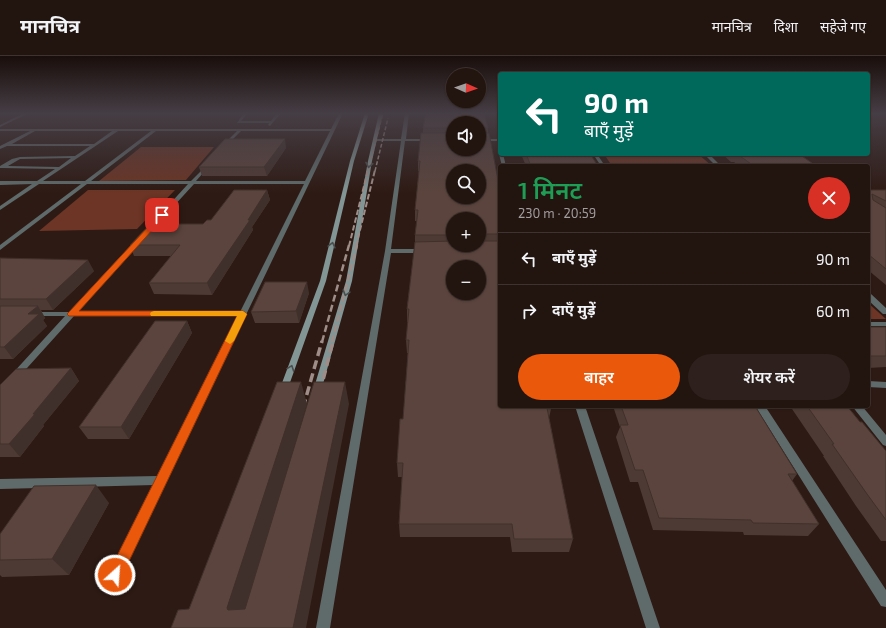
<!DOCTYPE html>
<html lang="hi">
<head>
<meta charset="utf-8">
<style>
	:root { --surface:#22140f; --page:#2e211d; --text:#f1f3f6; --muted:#a29e9e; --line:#3f332f; --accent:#ea580c }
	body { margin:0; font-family:"Exo 2","Noto Sans Devanagari",sans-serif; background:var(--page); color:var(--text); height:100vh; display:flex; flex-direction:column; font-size:15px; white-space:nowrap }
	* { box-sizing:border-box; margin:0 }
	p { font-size:13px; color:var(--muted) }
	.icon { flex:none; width:22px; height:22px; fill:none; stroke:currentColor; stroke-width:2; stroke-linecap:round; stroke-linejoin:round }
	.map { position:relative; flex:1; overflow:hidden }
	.panel { position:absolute; left:498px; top:108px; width:372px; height:244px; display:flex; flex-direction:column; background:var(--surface); border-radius:4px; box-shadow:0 1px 3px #0004,0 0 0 1px var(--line) }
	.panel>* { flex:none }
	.guide { position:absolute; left:498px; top:16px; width:372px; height:84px; border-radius:4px; box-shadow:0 1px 3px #0004,0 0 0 1px var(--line); background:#00695c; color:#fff; overflow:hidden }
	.needle { width:26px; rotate:92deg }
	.controls { position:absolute; left:446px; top:12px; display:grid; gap:8px }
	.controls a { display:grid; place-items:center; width:40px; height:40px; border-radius:50%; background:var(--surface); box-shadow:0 1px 3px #0004,0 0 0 1px var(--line); font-size:20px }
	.pin { position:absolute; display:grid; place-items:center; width:34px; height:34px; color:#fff; margin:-17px; border-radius:8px; box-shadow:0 2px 6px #0006 }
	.me { position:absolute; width:44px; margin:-22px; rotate:26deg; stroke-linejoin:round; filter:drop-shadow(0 0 3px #0008) }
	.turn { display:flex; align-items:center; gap:14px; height:84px; padding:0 20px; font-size:18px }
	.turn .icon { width:52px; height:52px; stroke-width:2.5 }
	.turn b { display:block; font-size:28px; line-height:34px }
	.round { display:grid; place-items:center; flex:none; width:42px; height:42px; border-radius:21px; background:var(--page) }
	.headline { display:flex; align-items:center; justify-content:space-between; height:68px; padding:0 20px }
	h1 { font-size:24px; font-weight:600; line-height:30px; color:#1e9e55 }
	.action { display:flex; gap:8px; margin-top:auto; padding:8px 20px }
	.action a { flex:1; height:46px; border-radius:24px; background:var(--accent); color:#fff; font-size:16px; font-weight:600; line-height:46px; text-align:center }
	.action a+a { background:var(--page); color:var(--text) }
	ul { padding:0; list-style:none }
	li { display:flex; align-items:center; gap:12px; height:52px; padding:0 20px; border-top:1px solid var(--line) }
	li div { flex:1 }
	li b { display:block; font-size:15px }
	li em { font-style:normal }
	header { display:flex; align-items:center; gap:24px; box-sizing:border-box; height:56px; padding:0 20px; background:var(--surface); border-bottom:1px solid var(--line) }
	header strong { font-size:19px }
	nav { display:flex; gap:22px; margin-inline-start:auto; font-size:14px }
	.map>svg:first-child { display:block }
</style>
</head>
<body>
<header>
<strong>मानचित्र</strong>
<nav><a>मानचित्र</a><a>दिशा</a><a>सहेजे गए</a></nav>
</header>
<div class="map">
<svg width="886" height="572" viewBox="0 0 886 572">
	<rect width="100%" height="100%" fill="#2e1a14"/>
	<path fill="#6c3525" d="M141,91H214L186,124L99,125Z
		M604,98H698L712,110H612Z
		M88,134H175L137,173L39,175Z
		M868,247L886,263H868Z"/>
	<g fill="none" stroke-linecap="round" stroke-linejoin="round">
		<path fill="#5f6b6b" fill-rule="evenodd" d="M868,325L886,326V332L868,331Z
			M852,350H862L886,379V390L883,389Z"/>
		<path fill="#5f6b6b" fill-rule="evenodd" d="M24,57H29L0,71V69Z
			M244,57H248L241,65H271L277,57H281L270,70L268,69L269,67H237Z
			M339,57H343L119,523L115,525L111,523L109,519L154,429L0,433V423L158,420L238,260H74L18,322H12L11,320L12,318L65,260H33L29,258L33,256H69L136,184H140V186L78,256H240L304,128H194L150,176H146V174L188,128H87L0,194V189L81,128H39L0,154V150L32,128L0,129V125H37L55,113L2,112H0V110L12,103L20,101L75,100L90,90H7L0,93V90L30,75H0V73H331ZM35,75H112L94,88H12ZM118,75H151L85,125H43ZM156,75H237L222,90V91L224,92L241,75H330L305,125H196L211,108L209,107L191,125H91ZM71,102L59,111L8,110L20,103Z
			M405,57H409L406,83H430L432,84L430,85H405L391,193H423L426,195L423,197H391L330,572H316L385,195L401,85H375L373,84L375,83H401Z
			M479,83H500V85H479Z
			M500,97V98H503L506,110H502L499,98Z
			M593,98H597L605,110H601Z
			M704,98H709L721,110H716Z
			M868,238H871L886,252V258H883L868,244Z
			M868,266H886V270H868Z
			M575,350H585L660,572H646Z
			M755,350H765L886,534V551L881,550Z"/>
		<path fill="#829695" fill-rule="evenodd" d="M365,57H369L354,105L326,225L287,335L286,337H280L279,335L320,225L350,105Z
			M379,57H383L372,105L352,225L321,335L320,337H314L313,335L346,225L368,105Z"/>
		<path stroke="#9e8d88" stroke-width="1.5" stroke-dasharray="4 2" stroke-linecap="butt" d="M368,115L383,57
			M375,115L388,62"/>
		<path stroke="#9e8d88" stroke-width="2" stroke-dasharray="5.5 2.5" stroke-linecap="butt" d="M349,190L368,114
			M356,190L375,114"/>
		<path stroke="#9e8d88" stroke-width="2.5" stroke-dasharray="7 3.5" stroke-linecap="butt" d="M322,286L349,189
			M332,286L357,189"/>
		<path stroke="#9e8d88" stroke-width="3.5" stroke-dasharray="9 4.5" stroke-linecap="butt" d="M320,336L333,285
			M303,352L322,285"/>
	</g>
	<path fill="#4e3a34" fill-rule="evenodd" d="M425,57H484L488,72V77L500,134V350L551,353L549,362L573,483L569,496H512L510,481H400L399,468L402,421H398L397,407L403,363L408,297H407L406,284L408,266H407V253L415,186V179L417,165H415V154L419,115H418V105L423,77V72ZM453,67L479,93H453ZM453,163H479V189H453Z
		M286,92L267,120H202L199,111Z
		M521,98H590L598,110H526Z
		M722,98H799L816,110H739L734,106H731Z
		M267,134L270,144L252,171L253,174L212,239L154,238L149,227L171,200H134L130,189L203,168Z
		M868,134H886V229L868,214Z
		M0,202L94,215L53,254H41L45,262L43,264L47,270L13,303H0Z
		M309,237L299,267H255L251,256Z
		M187,265L192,277L129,383H88L79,371Z
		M868,271H886V311L868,312Z
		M71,312L79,325L43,369L44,370L20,401H0V329Z
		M613,350H755L797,418L792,425L819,468L808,480L744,479L743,476L653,474L638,426H630L616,381L620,371Z
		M790,350H847L860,366L886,395V485H881L856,450L823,400H824Z
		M109,447L69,519L2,521L0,519V478Z"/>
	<path fill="#40302b" d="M285,83L286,92L267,120L264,111Z
		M267,134L270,144L252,171L253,174L212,239L207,227Z
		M88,204L94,215L53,254L46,243Z
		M307,226L309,237L299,267L296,255Z
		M38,250L45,262L43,264L47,270L13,303L4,291L28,258Z
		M187,265L192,277L129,383L121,371Z
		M71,312L79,325L43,369L44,370L20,401L9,388L33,358Z
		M301,326L307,348L240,572L227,552Z
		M345,326L349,348L306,572H293Z
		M96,429L109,447L69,519L52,503Z"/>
	<path fill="#5b443d" stroke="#40302b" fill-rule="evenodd" d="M426,57H484L488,72H479V73V67H453V72H423Z
		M421,77H453V93H479V77H489L500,134V178H479V163H453V179H415L418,154H415L420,105H418ZM453,115H479V141H453Z
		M225,83H285L264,111H199Z
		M526,98H590L598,110H531Z
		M737,98H799L816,110H754Z
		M234,134H267L248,164H250L207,227H149L180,189H130L150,168H203L207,164H211Z
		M868,134H886V145L872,138L873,144L886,152V213L868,198Z
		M453,185V189H479V185H500V350H551V353L547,352L573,483H514L512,468H399L403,407H397L400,363H403L409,284H406L409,253H407L415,186ZM453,211H479V237H453Z
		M0,202L88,204L46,243H0Z
		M265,226H307L296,255L251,256Z
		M0,250H38L28,258H39L4,291H0Z
		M155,265H187L121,371H79Z
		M868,271H886V300H868Z
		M71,312L33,358H35L9,388H0V329L16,313Z
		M277,326H301L227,552L228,554L245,553L314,326H345L293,572H171L178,554L189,553Z
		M621,350H755L797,418H788L819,468L753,467L751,464L659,462L643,414H635L620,369H628Z
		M807,350H847L860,366H862L886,395V464L867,438L832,388H834Z
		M96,429L52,503L0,504V478L34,430Z"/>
	<defs><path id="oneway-chevron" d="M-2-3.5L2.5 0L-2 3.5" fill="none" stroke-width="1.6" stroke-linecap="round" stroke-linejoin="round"/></defs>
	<g stroke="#494f4e">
		<use href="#oneway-chevron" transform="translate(369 109) rotate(101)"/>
		<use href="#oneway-chevron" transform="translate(332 189) rotate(-76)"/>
		<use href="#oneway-chevron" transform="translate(346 237) rotate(106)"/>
		<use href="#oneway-chevron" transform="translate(291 312) rotate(-70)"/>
	</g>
	<linearGradient id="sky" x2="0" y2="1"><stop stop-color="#190e0b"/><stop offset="0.42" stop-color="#463e45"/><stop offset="1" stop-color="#463e45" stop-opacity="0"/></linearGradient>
	<rect width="886" height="137" fill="url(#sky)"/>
	<path fill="#ea580c" stroke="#983908" d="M162,157L164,158V161L79,255H243L247,258L120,524L115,526L110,524L108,519L110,514L237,260H69L67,258L69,256L160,158Z"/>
	<path fill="#f59e0b" d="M154,255H243L247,258L234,285L230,288L225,285L237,260H151L150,258L151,256Z"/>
</svg>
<div class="controls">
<a><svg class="needle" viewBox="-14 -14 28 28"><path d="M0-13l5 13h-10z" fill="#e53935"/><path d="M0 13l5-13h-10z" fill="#a29e9e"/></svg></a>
<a><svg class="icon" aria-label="sound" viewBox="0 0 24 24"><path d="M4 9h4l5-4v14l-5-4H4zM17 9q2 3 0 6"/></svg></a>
<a><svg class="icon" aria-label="search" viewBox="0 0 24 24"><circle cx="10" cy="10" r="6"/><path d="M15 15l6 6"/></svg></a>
<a>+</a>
<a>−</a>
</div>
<div class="pin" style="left:162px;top:159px;background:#d93025"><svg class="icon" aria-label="arrive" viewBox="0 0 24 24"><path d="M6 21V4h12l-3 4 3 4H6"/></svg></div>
<svg class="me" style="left:115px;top:519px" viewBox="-20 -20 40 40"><circle r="17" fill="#ea580c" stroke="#fff" stroke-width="3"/><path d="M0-11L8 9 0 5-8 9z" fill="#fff"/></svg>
<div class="guide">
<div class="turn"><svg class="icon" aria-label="left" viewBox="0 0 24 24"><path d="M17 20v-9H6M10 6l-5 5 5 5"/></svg><div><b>90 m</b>बाएँ मुड़ें</div></div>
</div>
<section class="panel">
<div class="headline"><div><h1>1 मिनट</h1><p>230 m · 20:59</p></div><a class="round" style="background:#d93025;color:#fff"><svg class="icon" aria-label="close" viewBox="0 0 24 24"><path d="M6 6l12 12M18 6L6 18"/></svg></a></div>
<ul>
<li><svg class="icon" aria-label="left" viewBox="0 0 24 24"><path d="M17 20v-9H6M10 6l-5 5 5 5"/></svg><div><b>बाएँ मुड़ें</b></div><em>90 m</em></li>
<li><svg class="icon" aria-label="right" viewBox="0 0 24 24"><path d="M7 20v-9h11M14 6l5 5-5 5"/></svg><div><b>दाएँ मुड़ें</b></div><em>60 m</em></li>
</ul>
<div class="action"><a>बाहर</a><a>शेयर करें</a></div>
</section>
</div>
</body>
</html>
